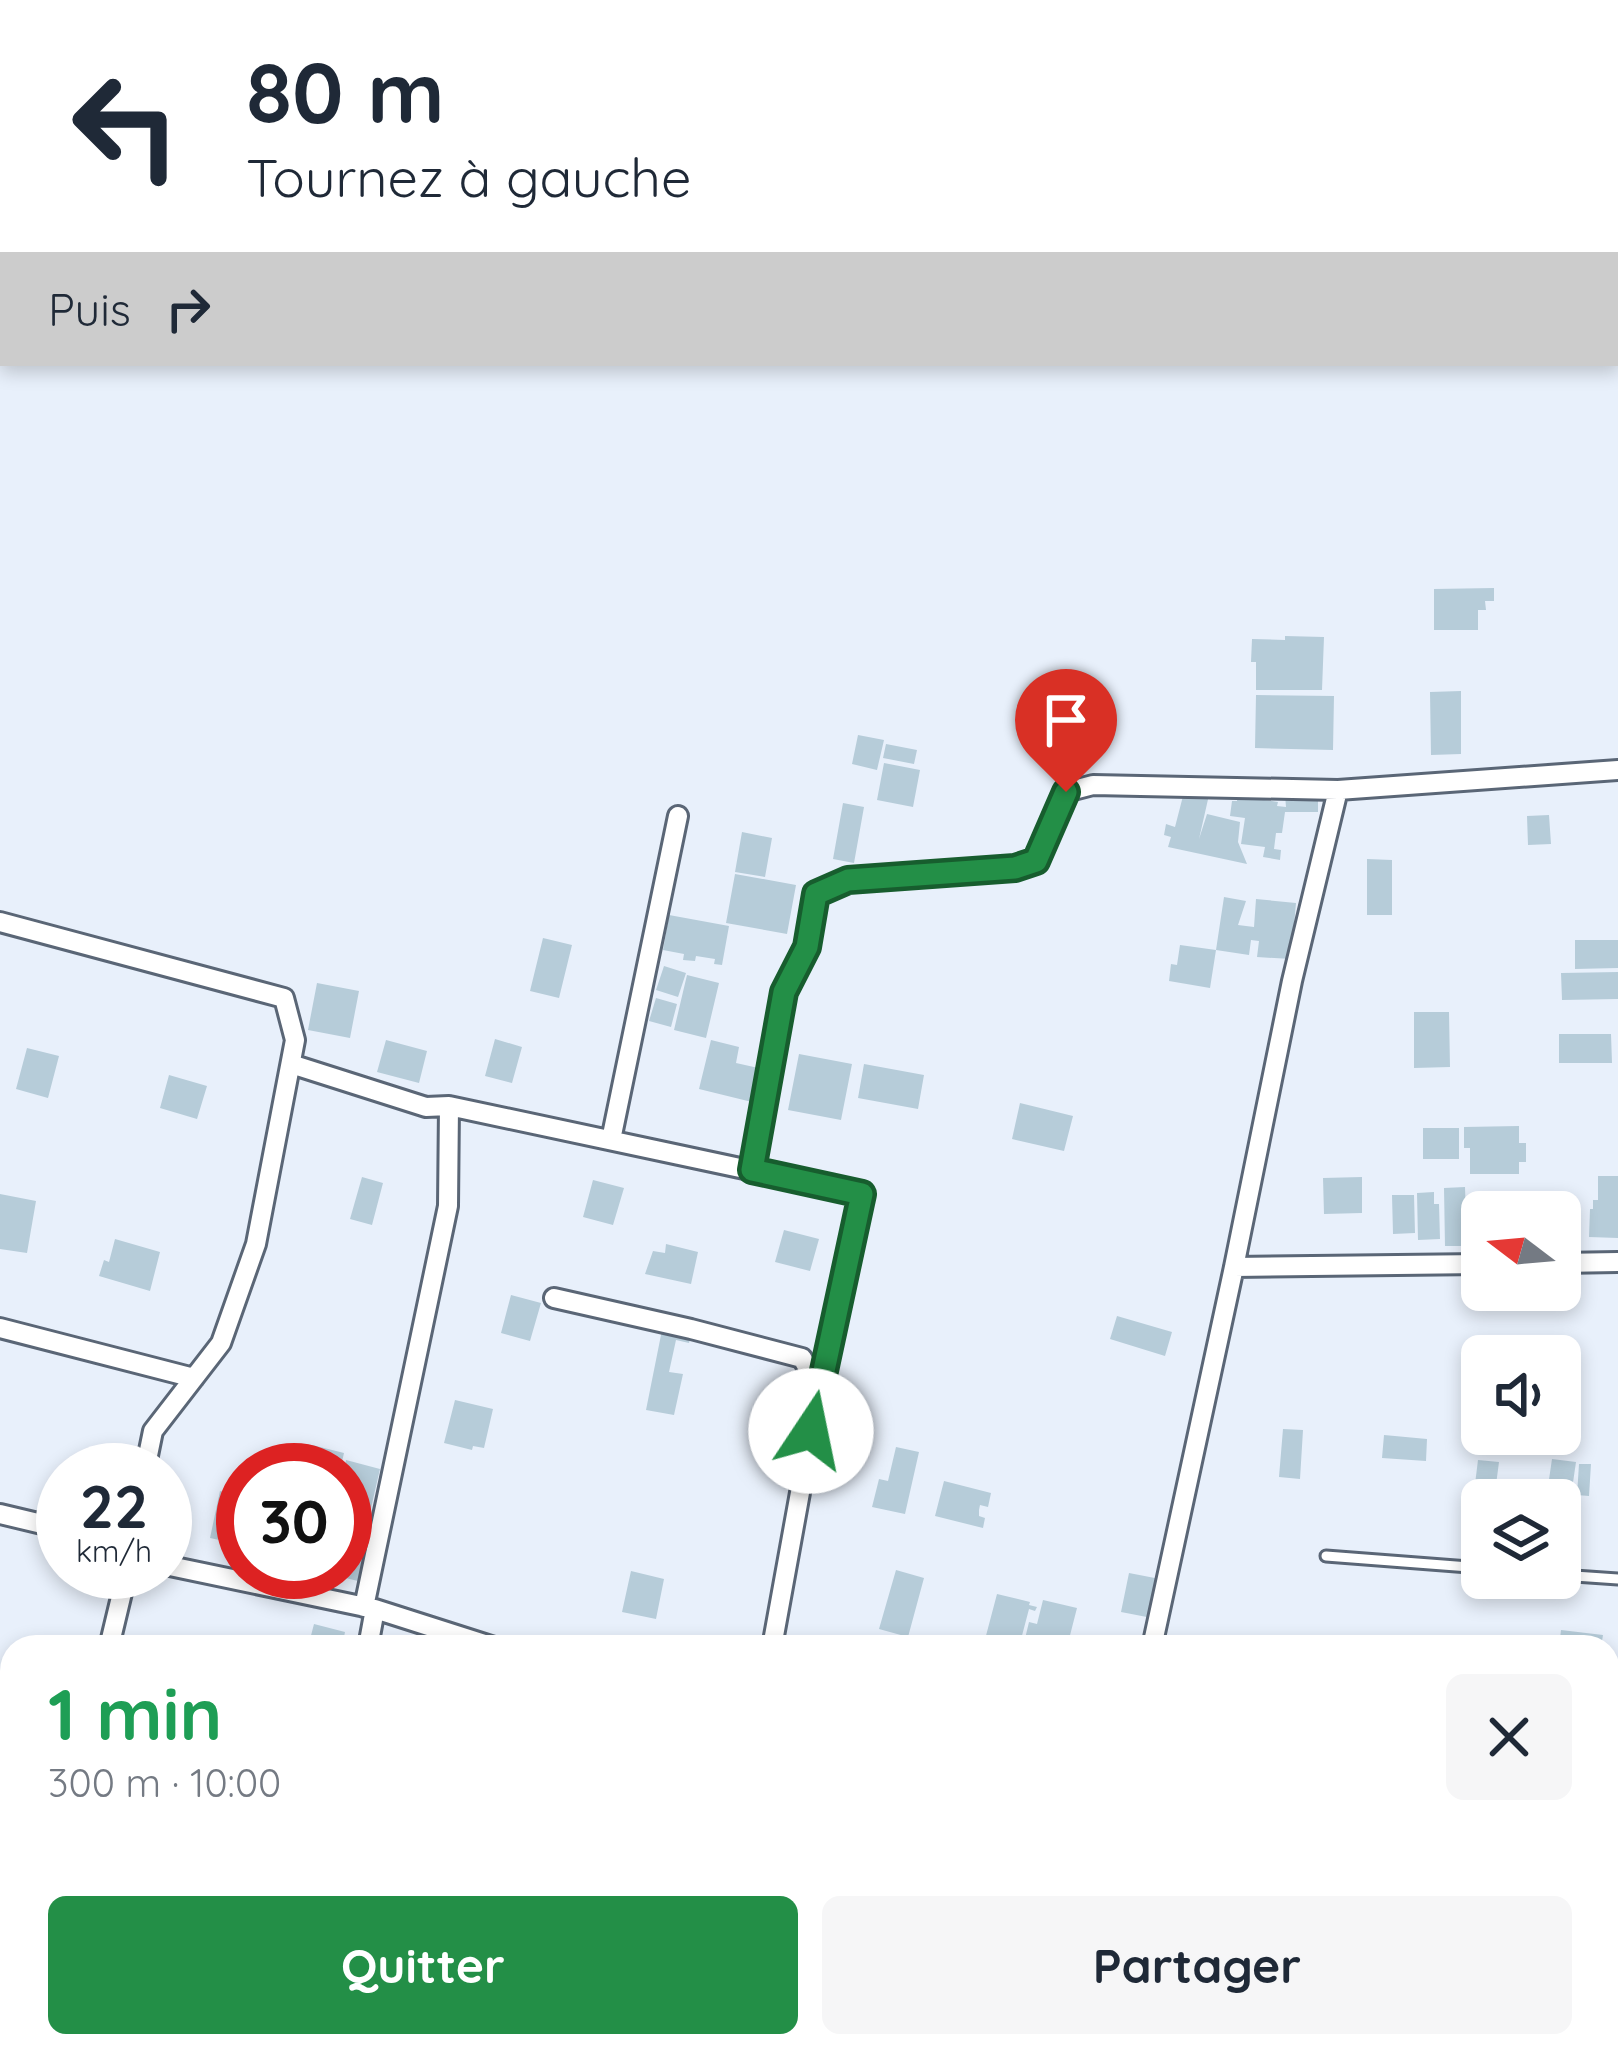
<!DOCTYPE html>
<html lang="fr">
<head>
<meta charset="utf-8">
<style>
	:root { --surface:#fff; --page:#f6f6f7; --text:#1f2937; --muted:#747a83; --accent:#238f47 }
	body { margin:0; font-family:Quicksand,sans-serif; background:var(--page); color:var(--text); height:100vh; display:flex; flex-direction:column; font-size:45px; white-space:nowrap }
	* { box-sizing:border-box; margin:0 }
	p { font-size:39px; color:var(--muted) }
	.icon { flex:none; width:66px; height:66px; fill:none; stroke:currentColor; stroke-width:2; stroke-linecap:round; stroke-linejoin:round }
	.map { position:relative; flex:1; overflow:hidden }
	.side { position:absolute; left:0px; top:1635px; width:1620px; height:423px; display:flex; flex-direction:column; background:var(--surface); border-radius:36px 36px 0 0; box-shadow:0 6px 18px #0003 }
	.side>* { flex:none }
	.hud { position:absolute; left:0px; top:0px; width:1620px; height:366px; box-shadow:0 6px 18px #0003; background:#fff; color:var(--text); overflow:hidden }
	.needle { width:78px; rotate:286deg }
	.fabs { position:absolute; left:1461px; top:1191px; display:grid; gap:24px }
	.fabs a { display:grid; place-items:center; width:120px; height:120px; border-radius:18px; background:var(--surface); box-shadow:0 6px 18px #0003; font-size:60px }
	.speed { position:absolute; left:36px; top:1443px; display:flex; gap:24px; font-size:60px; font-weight:700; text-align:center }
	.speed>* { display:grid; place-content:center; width:156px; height:156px; border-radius:50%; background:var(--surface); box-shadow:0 6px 18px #0003; line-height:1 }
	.speed small { font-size:30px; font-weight:400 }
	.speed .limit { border:18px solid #d22; background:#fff; color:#111 }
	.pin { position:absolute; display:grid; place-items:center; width:102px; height:102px; color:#fff; margin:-123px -51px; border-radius:50% 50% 50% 0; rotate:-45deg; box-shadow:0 0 12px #0007 }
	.pin .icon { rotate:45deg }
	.me { position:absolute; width:132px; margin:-66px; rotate:11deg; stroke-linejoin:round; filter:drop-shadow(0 0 9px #0008) }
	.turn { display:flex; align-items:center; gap:42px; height:252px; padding:0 48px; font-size:54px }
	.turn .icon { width:156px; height:156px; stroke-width:2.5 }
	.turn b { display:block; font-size:84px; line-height:102px }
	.then { display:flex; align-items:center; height:114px; padding:0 48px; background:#0003; gap:24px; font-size:45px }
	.round { display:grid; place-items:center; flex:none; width:126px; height:126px; border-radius:18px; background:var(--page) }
	.overview { display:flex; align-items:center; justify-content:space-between; height:204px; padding:0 48px }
	h1 { font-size:72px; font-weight:700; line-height:90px; color:#1e9e55 }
	.cta { display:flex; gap:24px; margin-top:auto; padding:24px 48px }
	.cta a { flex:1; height:138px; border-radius:18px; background:var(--accent); color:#fff; font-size:48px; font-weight:700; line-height:138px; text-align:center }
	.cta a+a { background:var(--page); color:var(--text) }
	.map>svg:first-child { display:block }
</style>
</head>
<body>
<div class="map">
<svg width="1618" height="2056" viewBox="0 0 1618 2056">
	<rect width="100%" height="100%" fill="#e8f0fb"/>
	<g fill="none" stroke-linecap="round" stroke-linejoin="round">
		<path stroke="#6fd8ee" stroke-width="6" d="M1116,0V3
			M1617,64H1618
			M0,118H3"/>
	</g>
	<path fill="#b6ccd9" d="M1494,588V601H1485L1486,610H1478V630H1434V589Z
		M1285,636L1324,637L1322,690H1256V662H1251L1252,639L1285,640Z
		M1461,691V754L1431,755L1430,692Z
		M1256,695L1334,696L1333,750L1255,748Z
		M858,735L884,740L877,770L852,764Z
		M886,744L917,750L914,764L883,758Z
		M884,763L920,770L913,807L877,800Z
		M1265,794L1264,800L1278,802L1277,806L1286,807L1285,795L1318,794V812H1285L1282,833H1276L1274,849L1281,850L1280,860L1263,857L1265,847L1241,844L1245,818L1230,816L1232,801H1237V797Z
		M1209,795L1199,839L1207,814L1240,822L1238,842L1247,864L1168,847L1171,837L1164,835L1166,824L1175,827L1183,796Z
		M843,803L864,807L854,863L833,859Z
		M1549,815L1551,844L1528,845L1527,816Z
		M742,832L772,838L765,877L735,872Z
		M1367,859L1392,860V915H1367Z
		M735,874L796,885L787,934L726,923Z
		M1224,897L1246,901L1238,925L1254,927L1256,899L1296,903L1291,959L1257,957L1259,941L1251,940L1249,955L1216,950Z
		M669,915L729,926L722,965L714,964L715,959L696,956L695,961L683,960L684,954L663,950Z
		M543,938L572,945L559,998L530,991Z
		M1575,940H1618V968L1575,969Z
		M1180,945L1216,950L1210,988L1169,981L1171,964L1177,965Z
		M664,966L686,973L678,997L656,990Z
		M1618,972V999L1562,1000L1561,973Z
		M687,975L719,983L706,1038L674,1030Z
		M317,983L359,991L350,1038L308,1030Z
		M656,998L677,1004L671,1027L649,1021Z
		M1414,1012H1449L1450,1067L1414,1068Z
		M1559,1034H1611L1612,1063H1559Z
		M495,1039L522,1047L512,1083L485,1076Z
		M386,1040L427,1051L419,1083L377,1072Z
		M711,1040L739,1047L736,1063L768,1070L760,1104L699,1089Z
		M27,1048L59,1056L48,1098L16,1089Z
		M799,1054L852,1064L841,1120L788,1110Z
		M864,1064L924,1075L918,1109L858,1098Z
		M169,1075L207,1086L197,1119L160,1108Z
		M1020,1103L1073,1116L1064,1151L1012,1139Z
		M1519,1126V1143H1526V1162H1519V1174H1470V1148H1464V1127Z
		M1423,1128H1459V1159H1423Z
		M1598,1176H1618V1238L1589,1237L1590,1209H1593V1200H1598Z
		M362,1177L383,1183L372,1225L350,1219Z
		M1362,1177V1213L1324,1214L1323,1178Z
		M593,1180L624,1188L613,1225L583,1217Z
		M1465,1187L1467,1246H1445L1444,1188Z
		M1434,1192V1204H1439L1440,1239L1418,1240L1417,1193Z
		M0,1194L36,1201L27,1253L0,1249Z
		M1392,1195H1414L1415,1233L1393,1234Z
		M784,1230L819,1239L810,1271L775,1262Z
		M115,1239L160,1252L150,1291L99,1276L104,1260L109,1262Z
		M666,1244L698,1252L691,1284L645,1274L653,1251L665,1253Z
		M511,1295L541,1303L530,1341L501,1333Z
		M1117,1316L1172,1332L1165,1356L1110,1339Z
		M662,1330L691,1336L689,1343L676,1340L669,1372L683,1374L674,1415L646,1410Z
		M455,1400L493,1409L484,1448L473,1446L472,1450L444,1443Z
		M1283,1429L1303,1430L1300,1479L1279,1477Z
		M1384,1435L1427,1439L1426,1461L1382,1458Z
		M312,1445L344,1453L340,1470H306Z
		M896,1447L919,1452L905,1514L872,1507L879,1479L888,1481Z
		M1552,1459L1576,1462L1571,1496L1547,1493Z
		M346,1460L380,1469L368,1521L345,1515L344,1470Z
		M1478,1460L1499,1462L1494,1500H1473Z
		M1579,1464H1591L1589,1496L1577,1495Z
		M944,1481L991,1493L988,1507L980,1505L979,1510V1516L985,1518L983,1528L935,1516Z
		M220,1491L243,1496V1545L210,1538Z
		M345,1518L372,1524L358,1581L329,1574L345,1572Z
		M896,1570L924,1578L908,1637L879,1629Z
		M631,1571L664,1579L656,1619L622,1612Z
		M1129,1573L1160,1579L1152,1618L1121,1612Z
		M997,1594L1030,1602L1029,1605L1037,1607L1035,1611L1029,1609L1019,1647H983Z
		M1043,1600L1077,1608L1067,1647H1023L1029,1622L1037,1624Z
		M314,1624L345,1632L342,1647H308Z
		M1561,1630L1603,1635L1601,1647H1559Z
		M0,1950L12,1953V1994L0,1991Z"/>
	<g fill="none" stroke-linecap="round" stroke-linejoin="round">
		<defs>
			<path id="service" d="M1326,1556L1482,1568
				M1560,1575L1618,1579
				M1608,1979L1618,1980"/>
			<path id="minor" d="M0,922L284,998L295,1040L256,1244L221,1343L153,1431L145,1470
				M291,1064L426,1107L449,1106L862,1194L819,1388
				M611,1140L678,816
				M752,1170L784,992L807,947L816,894L848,880L1015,868L1036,861L1066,792L1093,785L1338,790L1618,770
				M1560,1263L1618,1262
				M1234,1267L1482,1264
				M554,1298L691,1329L802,1358L819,1388L772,1647
				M0,1328L194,1378
				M0,1514L63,1529
				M165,1565L375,1609L494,1647
				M364,1607L448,1206L449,1106
				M109,1647L127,1572
				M368,1647L375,1609
				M1152,1647L1234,1267L1292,981L1338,790
				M0,1865L12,1869
				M26,2056L27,2046
				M291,2056L292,2046
				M694,2056L695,2046
				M874,2056L877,2046"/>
		</defs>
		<use href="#service" stroke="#5a6676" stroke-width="15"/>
		<use href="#minor" stroke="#5a6676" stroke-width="24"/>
		<use href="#service" stroke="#fff" stroke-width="9"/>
		<use href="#minor" stroke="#fff" stroke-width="18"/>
	</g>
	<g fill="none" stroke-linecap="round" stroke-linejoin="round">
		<defs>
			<path id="route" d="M811,1431L862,1194L752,1170L784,992L807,947L816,894L848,880L1015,868L1036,861L1066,792"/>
		</defs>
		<use href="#route" stroke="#175d2e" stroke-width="30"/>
		<use href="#route" stroke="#238f47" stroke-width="21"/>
	</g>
</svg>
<div class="fabs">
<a><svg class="needle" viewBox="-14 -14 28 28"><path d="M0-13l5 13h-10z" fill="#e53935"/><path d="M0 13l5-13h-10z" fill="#747a83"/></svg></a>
<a><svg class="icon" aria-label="sound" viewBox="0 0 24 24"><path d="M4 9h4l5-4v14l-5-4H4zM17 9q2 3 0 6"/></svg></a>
<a><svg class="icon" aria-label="layers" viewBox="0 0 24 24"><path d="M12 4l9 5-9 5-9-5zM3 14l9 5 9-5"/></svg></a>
</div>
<div class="speed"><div>22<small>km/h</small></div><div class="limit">30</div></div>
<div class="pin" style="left:1066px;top:792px;background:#d93025"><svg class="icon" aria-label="arrive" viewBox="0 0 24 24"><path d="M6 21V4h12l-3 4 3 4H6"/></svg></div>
<svg class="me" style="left:811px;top:1431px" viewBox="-20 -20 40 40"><circle r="19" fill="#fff"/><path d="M0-13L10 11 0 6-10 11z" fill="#238f47"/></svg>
<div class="hud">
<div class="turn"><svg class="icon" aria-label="left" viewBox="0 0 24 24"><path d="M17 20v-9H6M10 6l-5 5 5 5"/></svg><div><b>80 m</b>Tournez à gauche</div></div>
<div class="then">Puis<svg class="icon" aria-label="right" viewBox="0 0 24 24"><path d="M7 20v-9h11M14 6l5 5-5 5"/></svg></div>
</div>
<section class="side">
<div class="overview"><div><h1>1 min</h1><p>300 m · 10:00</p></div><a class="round"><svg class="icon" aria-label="close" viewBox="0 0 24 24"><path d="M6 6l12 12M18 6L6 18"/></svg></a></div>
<div class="cta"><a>Quitter</a><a>Partager</a></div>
</section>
</div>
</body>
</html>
